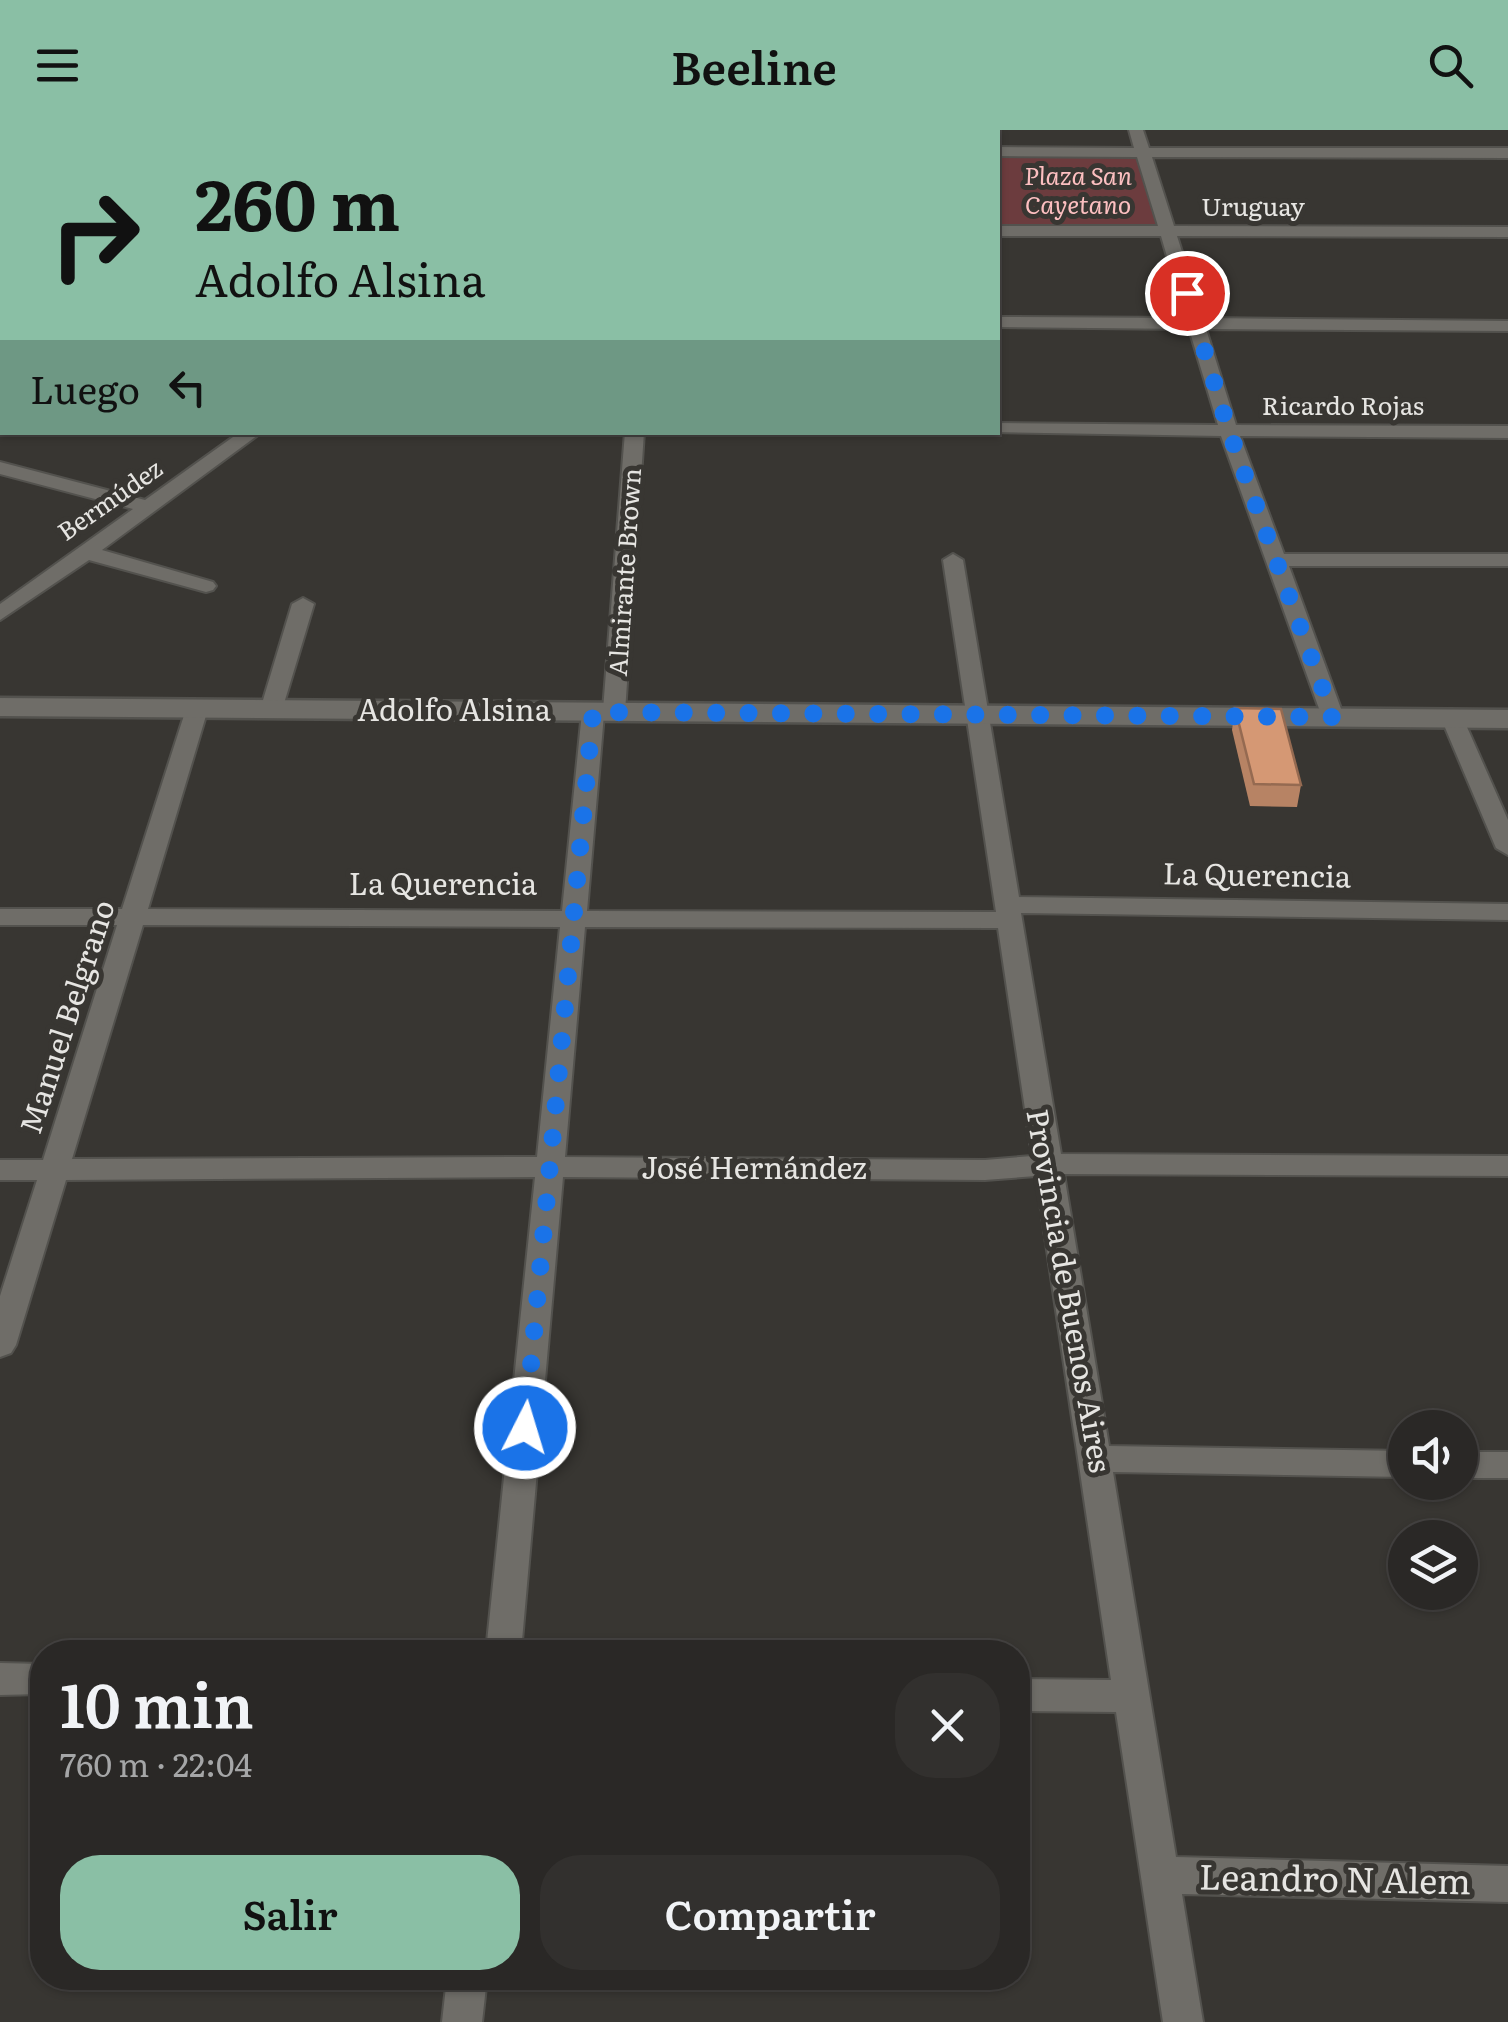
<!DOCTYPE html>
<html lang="es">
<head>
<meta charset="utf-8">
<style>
	:root { --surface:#2a2826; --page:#32302e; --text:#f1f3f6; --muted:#a5a6a7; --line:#464443; --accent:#8abfa5 }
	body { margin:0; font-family:Literata,serif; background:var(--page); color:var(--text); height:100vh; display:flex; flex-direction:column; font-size:38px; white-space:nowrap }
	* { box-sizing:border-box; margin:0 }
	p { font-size:32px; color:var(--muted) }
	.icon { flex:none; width:55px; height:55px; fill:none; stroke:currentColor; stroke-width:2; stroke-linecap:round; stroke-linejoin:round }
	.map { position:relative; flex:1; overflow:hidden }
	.details { position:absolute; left:30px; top:1510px; width:1000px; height:350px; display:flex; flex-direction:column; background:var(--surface); border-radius:40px; box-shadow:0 2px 8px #0004,0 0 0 2px var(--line) }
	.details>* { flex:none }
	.top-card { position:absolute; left:0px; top:0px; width:1000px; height:305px; box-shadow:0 2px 8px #0004,0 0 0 2px var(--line); background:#8abfa5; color:#111; overflow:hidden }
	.buttons { position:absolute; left:1388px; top:1280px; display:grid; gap:20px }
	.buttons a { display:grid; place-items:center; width:90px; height:90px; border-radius:50%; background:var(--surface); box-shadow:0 2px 8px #0004,0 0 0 2px var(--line); font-size:50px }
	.pin { position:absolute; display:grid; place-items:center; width:85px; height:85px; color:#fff; margin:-42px; border:5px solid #fff; border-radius:50%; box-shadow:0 2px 10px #0007 }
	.me { position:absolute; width:110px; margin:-55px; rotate:5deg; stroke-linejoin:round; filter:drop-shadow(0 0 8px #0008) }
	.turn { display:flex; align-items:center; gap:35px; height:210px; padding:0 30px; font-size:45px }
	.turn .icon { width:130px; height:130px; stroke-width:2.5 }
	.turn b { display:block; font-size:70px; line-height:85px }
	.then { display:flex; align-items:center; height:95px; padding:0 30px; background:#0003; gap:20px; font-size:38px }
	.round { display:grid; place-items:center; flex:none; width:105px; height:105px; border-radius:40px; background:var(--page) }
	.head { display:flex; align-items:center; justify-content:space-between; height:170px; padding:0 30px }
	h1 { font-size:60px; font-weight:600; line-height:75px }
	.primary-button { display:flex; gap:20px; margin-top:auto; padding:20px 30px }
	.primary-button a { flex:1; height:115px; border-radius:40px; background:var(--accent); color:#111; font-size:40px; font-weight:600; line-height:115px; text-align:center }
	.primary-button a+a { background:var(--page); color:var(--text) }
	header { display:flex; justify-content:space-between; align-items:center; height:130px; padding:0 30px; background:var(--accent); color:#111; font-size:45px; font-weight:600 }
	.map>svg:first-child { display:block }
</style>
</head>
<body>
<header><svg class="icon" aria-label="menu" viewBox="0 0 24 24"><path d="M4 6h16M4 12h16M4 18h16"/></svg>Beeline<svg class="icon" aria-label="search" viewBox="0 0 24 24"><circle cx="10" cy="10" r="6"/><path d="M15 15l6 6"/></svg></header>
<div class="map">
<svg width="1508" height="1892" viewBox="0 0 1508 1892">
	<rect width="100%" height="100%" fill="#383632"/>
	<path fill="#6c3c3e" d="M998,24H1136L1158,97L998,96Z"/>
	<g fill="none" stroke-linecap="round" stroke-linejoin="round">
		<defs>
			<path id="minor" d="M144,0H170L171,2H145Z
				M909,0H923V2H909Z
				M1129,0H1143L1149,18H1508V28L1152,27L1174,96L1508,97V107L1177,106L1203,188L1508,191V201L1206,199L1236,295L1508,296V308L1240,306L1284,424H1508V436H1289L1344,587L1341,592H1325L1322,587L1221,306L991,302H998V293L1218,295L1189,199L998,197V187L1185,188L1161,106H998V96H1158L1137,27L998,26V17L1134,18Z
				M0,65L2,66V76L0,75Z
				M0,186H2V196H0Z
				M240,302H262L102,420L213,452L216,456L213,460L206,462L89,430L0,490V474L133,379L0,344V332L145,370Z
				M625,302H644L625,582L614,589L604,584L587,781L996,782L943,430L953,424L963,430L1019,767L1508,774V790L1021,783L1061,1024L1508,1026V1046L1064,1044L1109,1316L1405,1321V1347L1113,1342L1176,1727L1508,1736V1772L1182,1764L1203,1892H1163L1116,1582L1018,1581V1549L1111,1550L1036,1046L985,1050L563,1047L521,1522H486L535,1047L66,1050L16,1215L11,1223L0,1227V1166L37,1050H0V1030H43L117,795H0V779H122L186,579L197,572L208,579L148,779L562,781L582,582L593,575L603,580ZM143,795L560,797L537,1027L72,1029ZM585,797L998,798L1032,1026L985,1030L565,1027Z
				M303,468L314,474L282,580L279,585H263L260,580L292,474Z
				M1452,581L1463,588L1508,690V725L1496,718L1441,588Z
				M1460,1322H1508V1348H1460Z
				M0,1533L42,1534V1564L0,1565Z
				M447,1848H487L482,1892H442Z"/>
			<path id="tertiary" d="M0,568L1508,580V598L0,586Z"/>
		</defs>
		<use href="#minor" stroke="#53524e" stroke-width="4"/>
		<use href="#tertiary" stroke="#53524e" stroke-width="5"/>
		<use href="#minor" fill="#6f6d68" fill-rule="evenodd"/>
		<use href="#tertiary" fill="#6f6d68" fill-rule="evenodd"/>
	</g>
	<path fill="#b78364" d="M1235,578L1301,655L1297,677L1250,676L1232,600Z"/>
	<path fill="#d59874" stroke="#956a51" stroke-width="2.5" d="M1235,578L1281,579L1301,655L1254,654Z"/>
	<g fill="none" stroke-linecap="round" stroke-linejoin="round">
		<path stroke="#1a73e8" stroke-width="18" stroke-dasharray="0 32.4" d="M525,1298L593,582L1333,587L1229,301L1187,163"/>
	</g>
	<g text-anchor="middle" stroke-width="10" stroke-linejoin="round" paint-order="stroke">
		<g font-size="25" font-style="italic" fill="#fcbfc0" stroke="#383632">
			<text x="1078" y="55">Plaza San<tspan x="1078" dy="29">Cayetano</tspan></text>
		</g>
		<g font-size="25" fill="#e6e5e2" stroke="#383632">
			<text x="1253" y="86">Uruguay</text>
			<text x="1343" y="285">Ricardo Rojas</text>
			<text transform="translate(110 370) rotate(-35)" y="9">Bermúdez</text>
			<text transform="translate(625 442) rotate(-86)" y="9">Almirante Brown</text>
		</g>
		<g font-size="30" fill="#e6e5e2" stroke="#383632">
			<text x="454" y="591">Adolfo Alsina</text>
			<text transform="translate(1257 746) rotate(1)" y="10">La Querencia</text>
			<text x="443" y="765">La Querencia</text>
			<text transform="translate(68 887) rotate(-72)" y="10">Manuel Belgrano</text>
			<text x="754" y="1049">José Hernández</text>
			<text transform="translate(1068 1161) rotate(80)" y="10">Provincia de Buenos Aires</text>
		</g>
		<g font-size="35" fill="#e6e5e2" stroke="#383632">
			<text transform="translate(1335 1750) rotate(1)" y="12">Leandro N Alem</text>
		</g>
	</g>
</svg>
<div class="buttons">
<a><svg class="icon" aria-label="sound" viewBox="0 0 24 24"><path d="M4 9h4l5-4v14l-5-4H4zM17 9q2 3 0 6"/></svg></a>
<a><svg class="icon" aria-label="layers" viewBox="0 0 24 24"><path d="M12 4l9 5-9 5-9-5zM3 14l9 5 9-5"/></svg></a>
</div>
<div class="pin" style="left:1187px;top:163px;background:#d93025"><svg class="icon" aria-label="arrive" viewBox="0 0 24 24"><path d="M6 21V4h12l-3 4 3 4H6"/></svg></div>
<svg class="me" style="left:525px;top:1298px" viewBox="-20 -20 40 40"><circle r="17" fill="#1a73e8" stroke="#fff" stroke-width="3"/><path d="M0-11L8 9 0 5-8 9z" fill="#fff"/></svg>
<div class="top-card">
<div class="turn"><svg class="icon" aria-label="right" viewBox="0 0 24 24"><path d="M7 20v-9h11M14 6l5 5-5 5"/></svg><div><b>260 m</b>Adolfo Alsina</div></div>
<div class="then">Luego<svg class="icon" aria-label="left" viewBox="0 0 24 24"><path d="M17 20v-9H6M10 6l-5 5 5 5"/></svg></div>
</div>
<section class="details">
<div class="head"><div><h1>10 min</h1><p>760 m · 22:04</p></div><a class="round"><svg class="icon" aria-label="close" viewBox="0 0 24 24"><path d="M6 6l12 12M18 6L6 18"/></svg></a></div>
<div class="primary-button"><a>Salir</a><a>Compartir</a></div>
</section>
</div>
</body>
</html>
